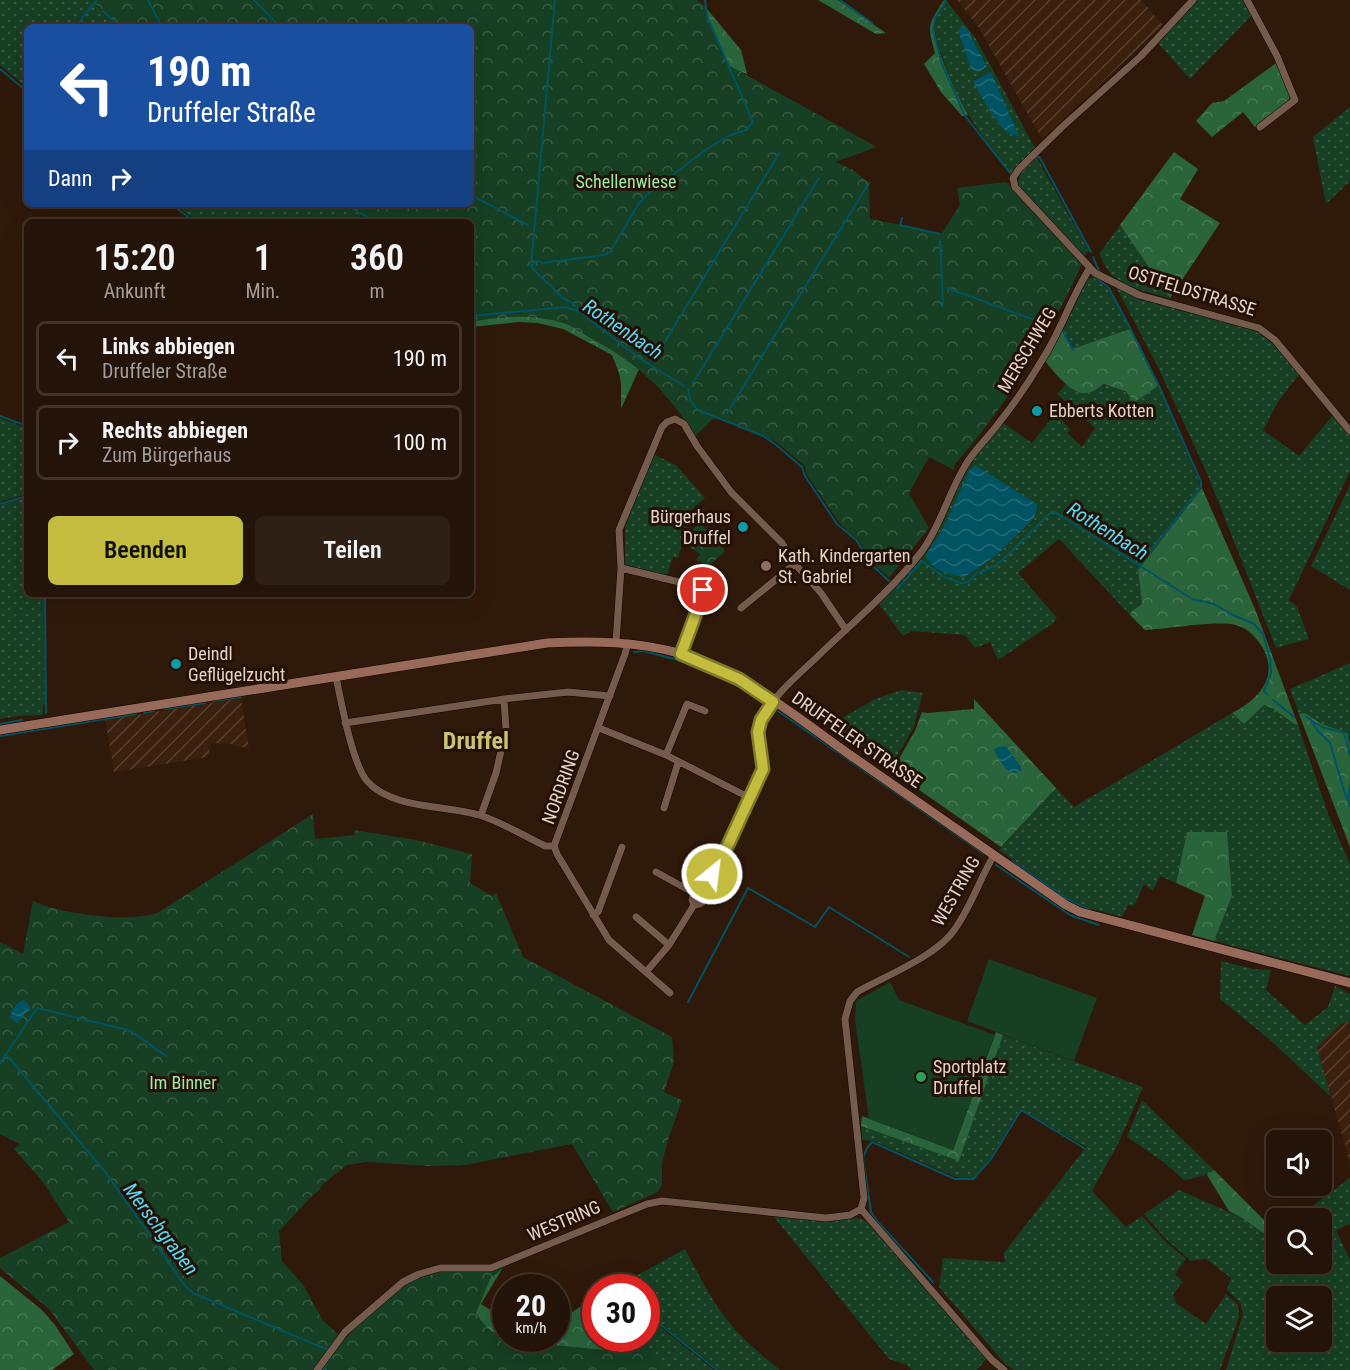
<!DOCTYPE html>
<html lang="de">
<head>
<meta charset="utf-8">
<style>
	:root { --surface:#231308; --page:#2f2016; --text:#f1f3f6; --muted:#a39e9c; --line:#403229; --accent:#c4bc3e }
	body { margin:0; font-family:"Roboto Condensed",sans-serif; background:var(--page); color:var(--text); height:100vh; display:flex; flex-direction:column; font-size:22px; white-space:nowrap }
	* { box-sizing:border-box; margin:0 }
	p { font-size:20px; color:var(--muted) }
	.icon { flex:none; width:33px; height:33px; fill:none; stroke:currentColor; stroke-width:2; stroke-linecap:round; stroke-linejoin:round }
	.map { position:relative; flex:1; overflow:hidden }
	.details { position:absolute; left:24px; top:219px; width:450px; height:378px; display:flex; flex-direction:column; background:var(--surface); border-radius:9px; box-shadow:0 6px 24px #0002,0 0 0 2px var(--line) }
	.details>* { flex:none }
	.hud { position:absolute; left:24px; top:24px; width:450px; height:183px; border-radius:9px; box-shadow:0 6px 24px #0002,0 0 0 2px var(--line); background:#1a4fa0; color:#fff; overflow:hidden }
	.fabs { position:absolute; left:1266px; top:1130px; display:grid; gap:12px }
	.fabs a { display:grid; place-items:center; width:66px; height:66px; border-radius:9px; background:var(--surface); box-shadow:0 6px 24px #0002,0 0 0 2px var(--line); font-size:30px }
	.speed { position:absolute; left:492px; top:1274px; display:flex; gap:12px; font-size:30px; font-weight:700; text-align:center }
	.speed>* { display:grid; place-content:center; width:78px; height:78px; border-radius:50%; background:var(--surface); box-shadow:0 6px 24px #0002,0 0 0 2px var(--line); line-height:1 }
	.speed small { font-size:15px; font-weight:400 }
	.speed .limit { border:9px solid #d22; background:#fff; color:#111 }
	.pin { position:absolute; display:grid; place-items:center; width:51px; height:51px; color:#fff; margin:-26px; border:3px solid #fff; border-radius:50%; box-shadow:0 2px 6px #0007 }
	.me { position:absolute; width:66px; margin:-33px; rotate:29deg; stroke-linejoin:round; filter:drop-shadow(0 0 4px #0008) }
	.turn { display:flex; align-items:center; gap:21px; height:126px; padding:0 24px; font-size:27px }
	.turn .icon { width:78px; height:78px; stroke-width:2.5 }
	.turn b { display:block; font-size:42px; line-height:51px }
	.then { display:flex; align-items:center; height:57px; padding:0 24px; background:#0003; gap:12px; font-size:22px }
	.eta { display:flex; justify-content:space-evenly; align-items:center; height:102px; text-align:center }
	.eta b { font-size:36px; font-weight:600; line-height:42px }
	.button { display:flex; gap:12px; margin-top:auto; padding:12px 24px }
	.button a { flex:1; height:69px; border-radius:9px; background:var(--accent); color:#111; font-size:24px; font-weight:600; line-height:69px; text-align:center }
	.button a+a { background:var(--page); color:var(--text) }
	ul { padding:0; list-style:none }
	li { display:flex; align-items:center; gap:18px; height:75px; margin:0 12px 9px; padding:0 12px; border:3px solid var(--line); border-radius:9px }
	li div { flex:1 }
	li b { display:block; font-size:22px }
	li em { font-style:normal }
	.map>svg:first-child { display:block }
</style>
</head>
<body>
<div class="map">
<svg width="1350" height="1370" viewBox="0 0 1350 1370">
	<defs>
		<pattern id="industrial-furrows" width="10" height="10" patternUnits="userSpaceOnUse" patternTransform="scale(1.5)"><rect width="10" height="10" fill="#3c200e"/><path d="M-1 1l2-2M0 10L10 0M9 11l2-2" fill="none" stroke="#584030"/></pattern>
		<pattern id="grass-dots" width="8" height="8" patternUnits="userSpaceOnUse" patternTransform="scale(1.5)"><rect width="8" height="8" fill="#163f23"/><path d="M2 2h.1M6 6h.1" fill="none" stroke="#385a42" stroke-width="1.8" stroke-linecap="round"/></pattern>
		<pattern id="forest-crowns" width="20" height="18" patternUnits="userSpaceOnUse" patternTransform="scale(1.5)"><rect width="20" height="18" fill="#29643b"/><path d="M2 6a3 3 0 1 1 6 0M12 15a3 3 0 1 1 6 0" fill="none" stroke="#487956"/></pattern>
		<pattern id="park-crowns" width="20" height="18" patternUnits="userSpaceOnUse" patternTransform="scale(1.5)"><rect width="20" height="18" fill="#163f23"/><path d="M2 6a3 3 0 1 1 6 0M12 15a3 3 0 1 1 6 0" fill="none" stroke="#385a42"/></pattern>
		<pattern id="water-waves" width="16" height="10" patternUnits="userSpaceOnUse" patternTransform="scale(1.5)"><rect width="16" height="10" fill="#005362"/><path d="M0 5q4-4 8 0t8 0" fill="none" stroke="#256b77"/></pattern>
	</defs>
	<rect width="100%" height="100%" fill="#2f190b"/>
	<path fill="url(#industrial-furrows)" d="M957,0H1141L1163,25L1042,139L979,28Z
		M241,698L249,749L230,744L211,743L208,757L114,772L105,720Z
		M1350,1021V1163L1317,1047L1342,1024Z"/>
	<path fill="url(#grass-dots)" fill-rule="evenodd" d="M0,0H96L73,27H27V83L25,86L0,65Z
		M97,0L121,27L103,10L102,11L119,27H76Z
		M1197,0H1244L1252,15L1190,79L1157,42Z
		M947,1L976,39L1035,148L1011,173C982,139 959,104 944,62C940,50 935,38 935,26C935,17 943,8 947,1ZM991,72L1015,136C995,126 984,99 974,80Z
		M1350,107V181L1326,204L1313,137Z
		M1037,158L1089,251L1084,255L1019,187C1015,175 1028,165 1037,158Z
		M174,204H347L351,209L374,222H198Z
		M1120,225L1170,298C1151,293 1127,288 1112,275C1106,269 1103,261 1099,254Z
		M1088,278H1094L1108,289L1130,329L1073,349L1063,330Z
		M1116,287L1150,302L1246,327C1270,336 1283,355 1299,374L1278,402L1263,430L1299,456L1333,415L1350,436V471L1289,600L1297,607L1309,639L1276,648L1209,478L1158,367Z
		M1066,384L1079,392C1105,384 1114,379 1135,401L1158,386L1202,488L1138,570L1142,605L1132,611L1130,615L1059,539L1018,573L1057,618L1052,624L998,660L990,642L975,648L965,635L911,631L903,636L879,604L921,558L935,536L967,466L1002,422L1032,443L1055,414L1070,429L1067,433L1082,447L1095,428L1057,394ZM1038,505L1034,520L997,555L965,577L927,551L936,541L947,520Z
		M0,418L27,428V494L0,502Z
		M653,454L676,465L705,498L691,510L678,558L673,557L667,575L628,567L625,563V527Z
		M1350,485V590L1311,566Z
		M27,497V594H44L45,704L43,705V715L17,716L0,719V505Z
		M1350,663V747L1347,733L1322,724L1305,713L1299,714L1290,689Z
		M901,690L923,693L913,729L889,769L828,726L875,699Z
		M1264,705L1274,709L1294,724L1298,725L1329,816L1350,864V976L1214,941L1232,896L1187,832L1176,883L1160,876L1153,891L1144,884L1134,906L1128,905L1122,917L1089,908L1069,899L999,850L1056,788L1074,807L1232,713L1244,723Z
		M1221,961L1253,969L1271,970L1266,990L1305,1025L1328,1007L1335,986L1350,994V1021L1341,1024L1317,1047L1331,1097L1269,1039L1220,999Z
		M1003,1035L1143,1087L1119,1142L1092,1191L1126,1227L1142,1216L1165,1241L1186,1259L1175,1274L1183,1282L1173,1294L1176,1303L1206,1324L1226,1294L1238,1305L1239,1317L1220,1370H1014L1006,1365L939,1287L943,1258L1005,1262L1004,1253L1086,1147L1020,1109L991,1157L974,1178L956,1177L874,1141L862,1140L861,1126L959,1161Z
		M1142,1100L1214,1170L1207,1175L1184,1180L1161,1160L1127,1137Z
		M1350,1178V1224L1336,1230L1350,1260V1370H1226L1243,1314L1240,1302L1227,1290L1231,1278L1206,1259L1191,1261L1166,1239L1144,1214L1179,1190L1242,1218L1276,1242V1263H1322V1218H1296ZM1276,1296H1322V1341H1276Z
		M774,1217L826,1221L859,1218L867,1222L987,1358L977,1370H912L907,1365L889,1359Z
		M685,1249C698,1273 711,1300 728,1321C743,1340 762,1355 780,1370H719L647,1312L646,1287H616Z
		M647,1316L714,1370H667L634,1350L622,1338H646Z"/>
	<path fill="url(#forest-crowns)" d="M818,0H838L886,33L876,34Z
		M944,0L947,1C943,7 937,14 935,22C930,41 958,96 968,115L962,116L941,92L924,64L935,53C927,24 928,25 944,0Z
		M707,9L741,50L747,74L731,68L536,260L706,16Z
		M1276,63L1291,95L1287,103L1255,127L1243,112L1212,137L1196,121L1212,103L1224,101Z
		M1174,152L1198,169L1180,199L1220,223L1170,298L1120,225Z
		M529,265L683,387L684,418L659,387L639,369L621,409V384L619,373L612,355L563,329L537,323L519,322L471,327V313Z
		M1130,329L1158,386L1135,402L1125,391L1104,384C1100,386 1096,390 1091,392C1073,399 1055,372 1044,360L1062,331L1072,349Z
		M1202,488L1255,609L1298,725L1294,724L1274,709L1264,705L1244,724L1232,713C1262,698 1282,672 1258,641C1252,633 1246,628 1236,625C1216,620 1168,629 1145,630L1130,615L1132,611L1142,604L1138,570Z
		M974,699L1056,788L1001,847L892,771L915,731L922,712L927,713L974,709Z
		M1305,713L1322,724L1347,733L1350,747V847L1299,714Z
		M1187,832H1227L1232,896L1214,941L1192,935L1205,896L1176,883Z
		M996,1032L1003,1035L959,1161L861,1126L862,1116L953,1150Z
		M1214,1170L1276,1232V1242L1242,1218L1229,1211L1207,1175Z
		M502,1269L481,1304L505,1319L506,1338H556L557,1321L590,1301L595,1308L596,1338H622L634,1350L537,1353L488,1334L472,1315L479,1277Z
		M0,1276L42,1310L55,1325L74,1354L52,1370H0Z"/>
	<path fill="url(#park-crowns)" d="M92,0H697L705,6L706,16L728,65L877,147L835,162L853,170L869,183L870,219L942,233L960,205L957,188L1006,182L1079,258L1082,264C1049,336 1007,405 955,464L954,470L929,457L909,493L929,528L889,578L875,565L856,538L847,531L838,521L807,475L804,465L776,442L716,416L695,436C668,391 637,363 592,339C583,334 573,326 563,323C533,314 501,316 471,322V222H374L351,209L347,204H471V27H121Z
		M700,522L725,551L709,566L696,560L700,554L688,546L687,535Z
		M313,814L315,839L355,835L354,830L416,840L472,854L470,883L492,896L496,893L523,957L672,1037L674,1062L664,1092L682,1100L667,1143L662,1163V1184L658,1192L613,1212L572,1144L465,1165L429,1166L367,1162L347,1165L323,1184L319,1191L313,1195L279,1231L282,1261L304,1286L323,1321L344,1339C372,1313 403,1275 442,1271C464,1268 486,1271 507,1265L490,1279L476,1313C492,1340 512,1339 540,1347L544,1344L605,1350L636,1348L657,1355L661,1362L670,1370H94L49,1309L0,1268V1258L69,1222L43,1182L14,1149L20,1144L0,1134V942L23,954L33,901C62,914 127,923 157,913Z"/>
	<path fill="#163f23" d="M989,959L1097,998L1074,1061L967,1021Z
		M890,982L899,1000L995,1035L953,1150L869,1119L855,1020L856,1001Z"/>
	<path fill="url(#water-waves)" d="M961,27H966L987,67L978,72L971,69L958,31Z
		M991,72L1019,136C1001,138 981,95 973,81Z
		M975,465L1038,505L1034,519L997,555L965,577C950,575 935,572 926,557C928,548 936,541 940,533C951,513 960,491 969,471Z
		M1005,745L1021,767L1022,770C1008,779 999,761 994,749Z
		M24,1000L31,1008L17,1023L10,1018C11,1011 16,1001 24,1000Z"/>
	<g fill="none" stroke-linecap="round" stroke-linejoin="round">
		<path stroke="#005362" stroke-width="2" d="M148,0L162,27
			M254,0L280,27
			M840,0L872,23
			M946,1L935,18L933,30L942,64L965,116L1010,173
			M103,11L120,27
			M75,27L96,1
			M0,69L24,89
			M27,86L24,89L27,92
			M1035,158L1037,156L1040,158L1091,252
			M1020,173L1029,164
			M471,195L528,225
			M171,204L195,222
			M349,204L352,208L375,222
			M902,218L900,225L939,234
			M940,240L943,306
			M1093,257L1099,271
			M531,266L555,0
			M1095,277L1109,288L1128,324L1159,386L1201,482V487L1139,566
			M947,288L1051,326
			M580,312L574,304L563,298L533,269L532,266L536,261L542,263L604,255L610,252L639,203L648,194L704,151L728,136L746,130L753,122L707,16L705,0
			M471,316L565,307L580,312L639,358L684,386
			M1063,331L1073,350
			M655,358L780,152
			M693,383L819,178
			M688,389L690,400L698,410L763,436L775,444L802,467L805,476L837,524L856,540L873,566L889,581
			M727,413L869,183
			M0,416L27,426
			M0,504L27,496
			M897,589L922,561L944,577L961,583L968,582L977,573L995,566L1007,556L1051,512H1055L1192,599L1214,604L1233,615L1254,624L1263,634L1270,659L1271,673L1264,691L1268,695
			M45,594L46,713
			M634,652L644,651L689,663
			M693,664L738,686L762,700
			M1273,700L1294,717
			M214,701L241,697
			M165,709L205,703
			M778,711L984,854
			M144,713L154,711
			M1306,717L1322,727L1344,733L1350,755
			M1311,720L1317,730L1330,743L1345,794L1348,800
			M0,724L22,720
			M0,736L136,714
			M1350,785L1348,800L1350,807
			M1012,861L1069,900L1090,910
			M996,865L1070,915L1099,925
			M688,1002L748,888L815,927L829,907L909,957
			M7,1053L37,1008L128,1030C143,1037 153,1049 167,1056
			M0,1063L6,1054L106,1173L186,1287L193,1293L328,1350
			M933,1282L878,1222L871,1212L863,1158L867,1148L872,1142L955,1179H973L991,1159L1021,1110L1084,1148
			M646,1313L717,1370
			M323,1370L333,1353"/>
		<defs>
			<path id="street" d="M1193,0L1141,56L1062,127L1019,169L1013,178L1015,187L1095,273L1139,295L1259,328L1275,340L1350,431
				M1247,0L1277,56L1295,100L1260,127
				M621,568L700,587L703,590L702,597L681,654
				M741,608L795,564
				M616,642L621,568L619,530L662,427L667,422L675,419L684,424L697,446L731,492L782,543L795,564L821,593L846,630
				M336,677C341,701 352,763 367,781C391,809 446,805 479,815C502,822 524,836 545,846H554
				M345,723L504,699L568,692L610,696
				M599,728L666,755L750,798
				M666,755L687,704L705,711
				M664,808L678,763
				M481,815L496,773L506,729L504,699
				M554,846L625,654L628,643
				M554,846L557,854L609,940L670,993
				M656,872L694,893
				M694,905C702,904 704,902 707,895L704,889
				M593,915L598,912L622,847
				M636,917L669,945
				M646,972L669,945L694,905L692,900L694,893L699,889H704C723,854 750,809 762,771C767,753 752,736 762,718C775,694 797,676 816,658C852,623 891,591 922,551C941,525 948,494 965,466C973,451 988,438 998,424C1014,404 1029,382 1042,360C1061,331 1071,297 1090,268
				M861,1209L992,1360L1004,1370
				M317,1370L345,1332L403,1282L419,1274L440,1268H491L647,1204L662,1201L826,1218L850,1215L861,1209L864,1198L845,1019L850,1001L857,992C885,976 932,958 952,933C970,910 979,880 994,855"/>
			<path id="secondary" d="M0,730L547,643C593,641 638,641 682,654C746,674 800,720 853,757C924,807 995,856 1066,905L1080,912L1350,983"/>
		</defs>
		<use href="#street" stroke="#160400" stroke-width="8"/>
		<use href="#secondary" stroke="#160400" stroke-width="10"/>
		<use href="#street" stroke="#755b4c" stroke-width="7"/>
		<use href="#secondary" stroke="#976a5a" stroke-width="9"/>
	</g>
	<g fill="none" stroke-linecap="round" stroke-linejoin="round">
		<defs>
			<path id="route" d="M703,590L702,597L681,654L739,679L773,702L761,720L758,732L763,769L728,845L712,874"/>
		</defs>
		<use href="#route" stroke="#7f7a28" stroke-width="15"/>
		<use href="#route" stroke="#c4bc3e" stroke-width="10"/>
	</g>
	<g fill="#0f9aa8" stroke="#251004" stroke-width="2">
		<circle cx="1037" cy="411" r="6"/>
		<circle cx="743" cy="527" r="6"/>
		<circle cx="176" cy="664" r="6"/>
	</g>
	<circle fill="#8d6e63" stroke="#251004" stroke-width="2" cx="766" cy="566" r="6"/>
	<circle fill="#2e9e5b" stroke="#251004" stroke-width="2" cx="921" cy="1077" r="6"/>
	<g text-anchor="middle" stroke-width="6" stroke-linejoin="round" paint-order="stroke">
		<g font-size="18" fill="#95e9aa" stroke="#251004">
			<text x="626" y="188">Schellenwiese</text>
			<text x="183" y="1089">Im Binner</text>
		</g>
		<g font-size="18" fill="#e2d3ca" stroke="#251004">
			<text transform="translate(1192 291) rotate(17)" y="6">OSTFELDSTRASSE</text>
			<text transform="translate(1027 350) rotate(-59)" y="6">MERSCHWEG</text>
			<text transform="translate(857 740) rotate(35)" y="6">DRUFFELER STRASSE</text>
			<text transform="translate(561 787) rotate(-70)" y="6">NORDRING</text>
			<text transform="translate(956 891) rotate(-60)" y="6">WESTRING</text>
			<text transform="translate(564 1221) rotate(-23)" y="6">WESTRING</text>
		</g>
		<g font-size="18" fill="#e2d3ca" stroke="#251004" text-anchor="start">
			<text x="1049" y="417">Ebberts Kotten</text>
			<text x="731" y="523" text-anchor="end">Bürgerhaus<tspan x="731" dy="21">Druffel</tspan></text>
			<text x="778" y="562">Kath. Kindergarten<tspan x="778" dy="21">St. Gabriel</tspan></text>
			<text x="188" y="660">Deindl<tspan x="188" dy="21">Geflügelzucht</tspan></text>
			<text x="933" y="1073">Sportplatz<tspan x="933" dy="21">Druffel</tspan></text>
		</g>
		<g font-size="20" font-style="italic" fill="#56daf8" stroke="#251004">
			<text transform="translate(623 329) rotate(34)" y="7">Rothenbach</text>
			<text transform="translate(1108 531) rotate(32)" y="7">Rothenbach</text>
			<text transform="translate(161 1229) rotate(53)" y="7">Merschgraben</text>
		</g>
		<g font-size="24" font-weight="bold" fill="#c8c476" stroke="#251004">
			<text x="476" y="749">Druffel</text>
		</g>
	</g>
</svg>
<div class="fabs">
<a><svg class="icon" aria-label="sound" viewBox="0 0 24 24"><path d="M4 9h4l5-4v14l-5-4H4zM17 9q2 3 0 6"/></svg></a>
<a><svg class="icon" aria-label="search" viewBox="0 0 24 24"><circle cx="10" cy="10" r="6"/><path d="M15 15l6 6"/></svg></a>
<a><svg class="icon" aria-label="layers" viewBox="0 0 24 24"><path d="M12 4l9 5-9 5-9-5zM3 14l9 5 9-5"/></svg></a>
</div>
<div class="speed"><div>20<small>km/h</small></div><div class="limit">30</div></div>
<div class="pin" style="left:703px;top:590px;background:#d93025"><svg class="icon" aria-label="arrive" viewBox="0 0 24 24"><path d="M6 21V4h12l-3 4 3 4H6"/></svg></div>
<svg class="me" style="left:712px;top:874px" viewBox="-20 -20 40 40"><circle r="17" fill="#c4bc3e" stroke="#fff" stroke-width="3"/><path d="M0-11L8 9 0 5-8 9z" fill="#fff"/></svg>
<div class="hud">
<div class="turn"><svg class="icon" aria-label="left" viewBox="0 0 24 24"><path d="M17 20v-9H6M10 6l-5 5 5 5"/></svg><div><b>190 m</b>Druffeler Straße</div></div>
<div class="then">Dann<svg class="icon" aria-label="right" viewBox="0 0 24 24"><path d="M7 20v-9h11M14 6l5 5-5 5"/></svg></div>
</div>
<section class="details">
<div class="eta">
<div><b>15:20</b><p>Ankunft</p></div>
<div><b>1</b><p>Min.</p></div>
<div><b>360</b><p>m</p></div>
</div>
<ul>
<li><svg class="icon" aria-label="left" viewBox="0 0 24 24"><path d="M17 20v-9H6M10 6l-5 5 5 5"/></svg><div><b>Links abbiegen</b><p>Druffeler Straße</p></div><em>190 m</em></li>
<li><svg class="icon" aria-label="right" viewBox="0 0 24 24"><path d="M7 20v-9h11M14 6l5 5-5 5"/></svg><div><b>Rechts abbiegen</b><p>Zum Bürgerhaus</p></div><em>100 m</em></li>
</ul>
<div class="button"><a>Beenden</a><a>Teilen</a></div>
</section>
</div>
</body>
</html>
